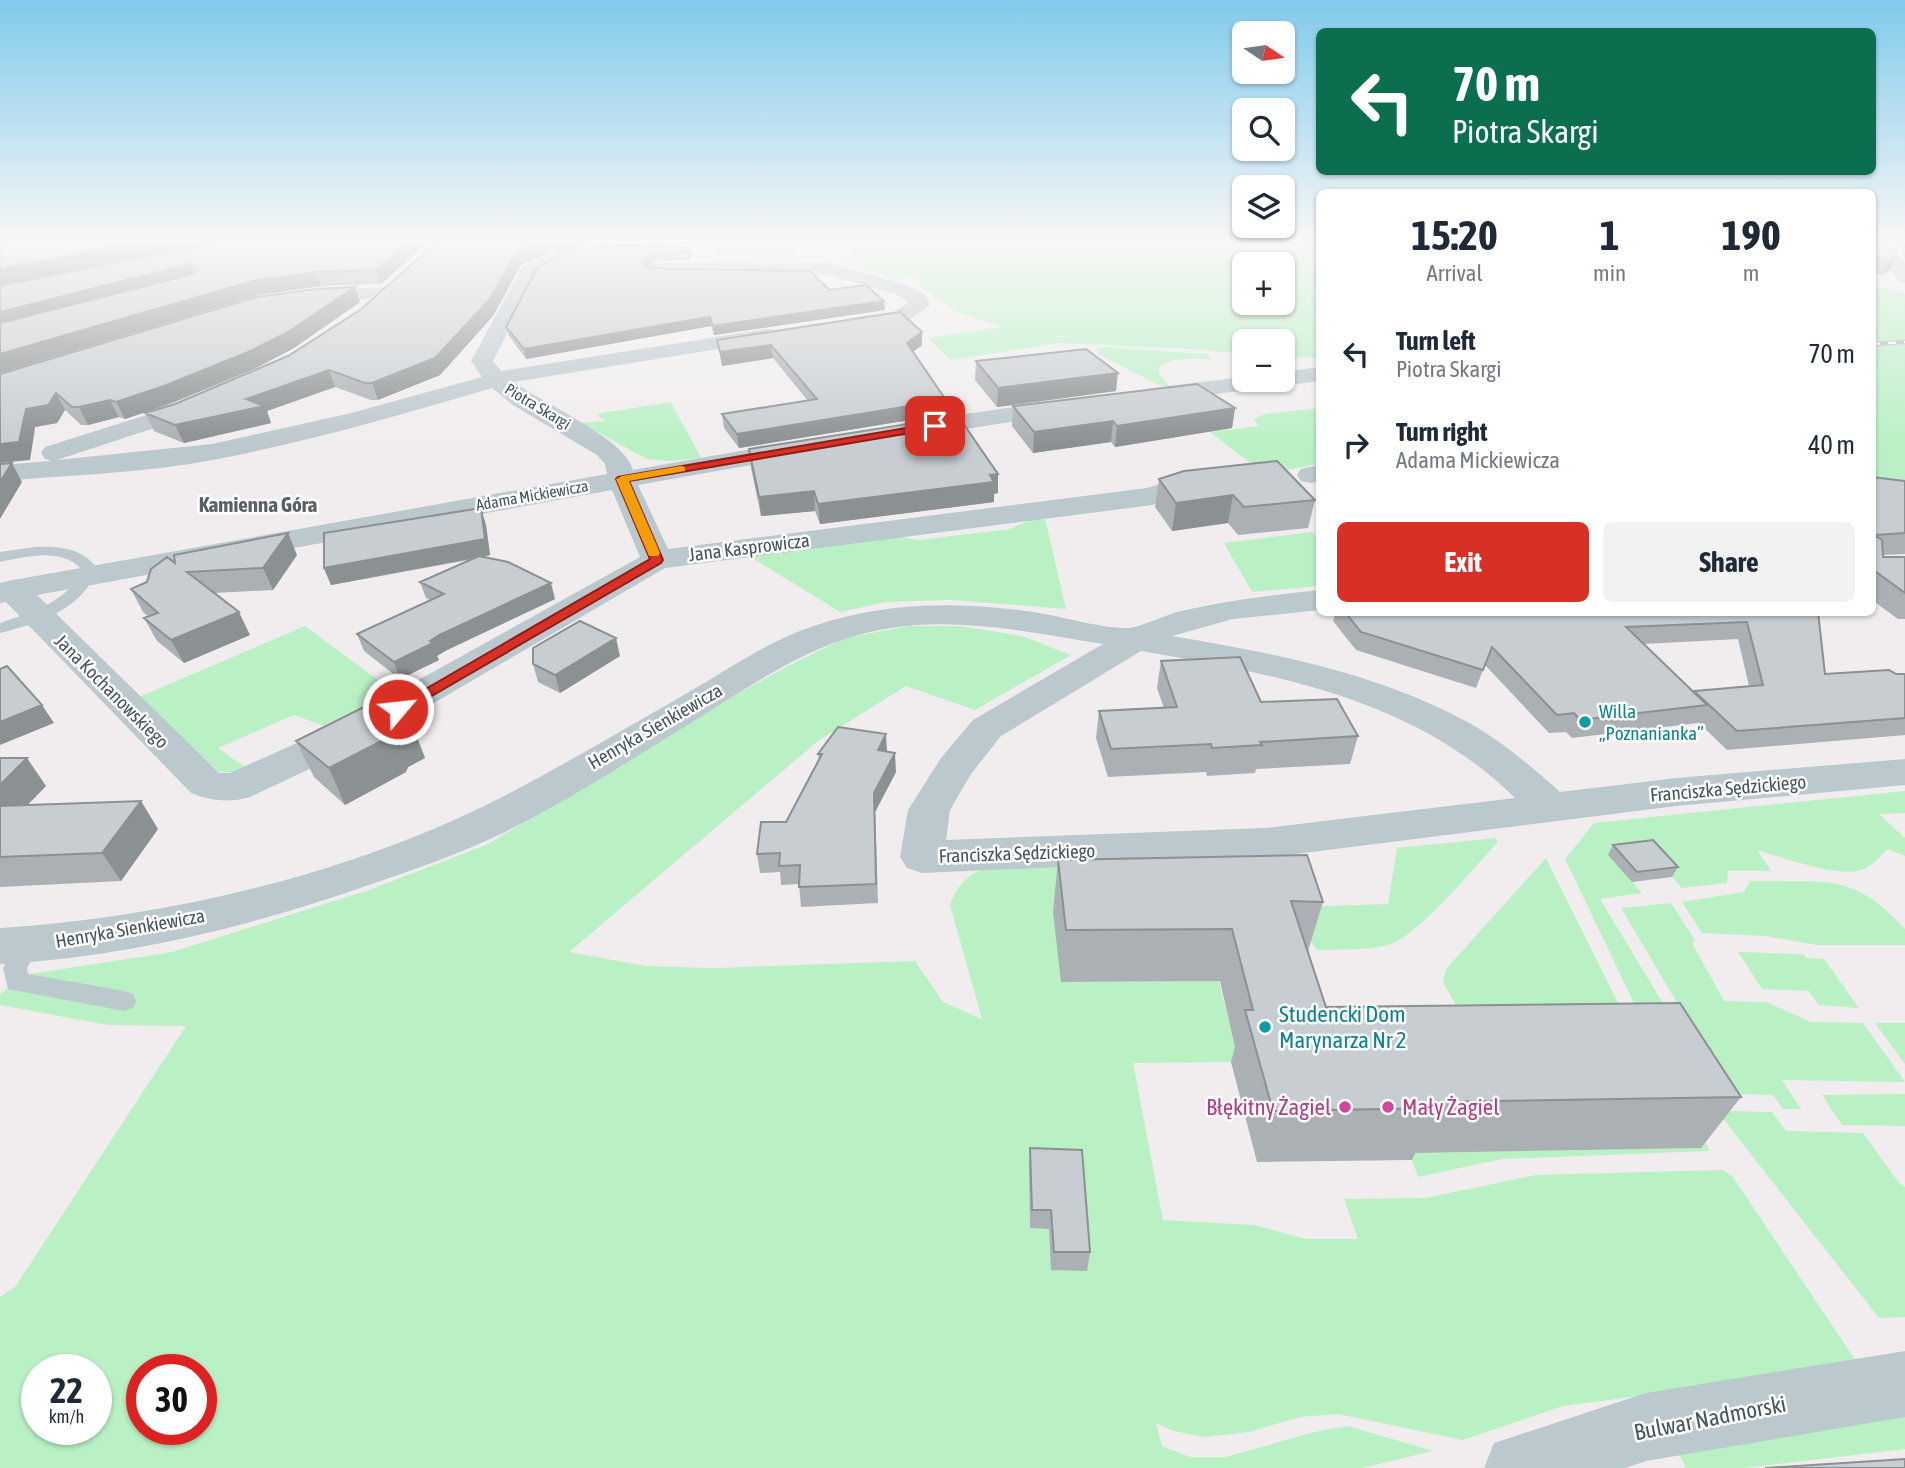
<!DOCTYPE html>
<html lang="en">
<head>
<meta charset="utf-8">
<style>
	:root { --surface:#fff; --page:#f2f2f3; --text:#1f2937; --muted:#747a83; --accent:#d93025 }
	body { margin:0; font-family:"Asap Condensed",sans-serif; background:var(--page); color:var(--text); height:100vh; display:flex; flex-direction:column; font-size:26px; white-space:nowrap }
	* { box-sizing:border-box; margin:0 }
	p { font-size:23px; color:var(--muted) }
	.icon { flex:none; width:38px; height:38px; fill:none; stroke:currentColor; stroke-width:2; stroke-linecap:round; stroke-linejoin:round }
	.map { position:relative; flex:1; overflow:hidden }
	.side { position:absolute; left:1316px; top:189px; width:560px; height:427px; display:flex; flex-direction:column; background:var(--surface); border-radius:10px; box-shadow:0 2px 5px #0004 }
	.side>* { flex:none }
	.top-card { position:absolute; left:1316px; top:28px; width:560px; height:147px; border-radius:10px; box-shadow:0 2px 5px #0004; background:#0b6e4f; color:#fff; overflow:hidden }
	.needle { width:46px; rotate:103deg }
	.controls { position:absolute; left:1232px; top:21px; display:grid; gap:14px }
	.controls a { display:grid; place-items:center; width:63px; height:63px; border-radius:10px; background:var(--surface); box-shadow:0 2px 5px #0004; font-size:35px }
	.speed { position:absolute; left:21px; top:1354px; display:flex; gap:14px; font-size:35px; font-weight:700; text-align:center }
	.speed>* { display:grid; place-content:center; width:91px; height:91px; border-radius:50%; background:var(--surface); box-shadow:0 2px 5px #0004; line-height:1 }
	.speed small { font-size:18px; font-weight:400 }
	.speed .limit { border:10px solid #d22; background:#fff; color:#111 }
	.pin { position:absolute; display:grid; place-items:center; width:60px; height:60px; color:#fff; margin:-30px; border-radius:14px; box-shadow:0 4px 10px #0006 }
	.me { position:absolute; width:77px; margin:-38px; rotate:62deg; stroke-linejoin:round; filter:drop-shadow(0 0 5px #0008) }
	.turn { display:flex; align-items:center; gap:24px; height:147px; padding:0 21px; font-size:32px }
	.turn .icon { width:91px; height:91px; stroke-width:2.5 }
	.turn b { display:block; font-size:49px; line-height:60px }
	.eta { display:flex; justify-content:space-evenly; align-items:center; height:119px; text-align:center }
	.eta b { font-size:42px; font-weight:700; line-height:49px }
	.cta { display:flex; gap:14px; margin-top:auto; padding:14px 21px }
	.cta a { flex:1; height:80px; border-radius:10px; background:var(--accent); color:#fff; font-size:28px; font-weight:700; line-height:80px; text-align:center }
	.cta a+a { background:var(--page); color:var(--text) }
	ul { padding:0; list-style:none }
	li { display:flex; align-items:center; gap:21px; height:91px; padding:0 21px }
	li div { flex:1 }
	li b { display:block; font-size:26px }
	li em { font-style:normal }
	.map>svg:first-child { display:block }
</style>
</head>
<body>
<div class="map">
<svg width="1905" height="1468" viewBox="0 0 1905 1468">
	<rect width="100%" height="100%" fill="#f1edee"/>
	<path fill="#b9f1c5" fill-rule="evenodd" d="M860,241H1319V358L1283,357V341H1244V354L1193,349L1058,343L951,360L928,338L1003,327L954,311L941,299L921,288L919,277C883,283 877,269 846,264ZM1244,264H1283V303H1244Z
		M797,244L794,260L712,261L718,245Z
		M1872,284L1905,294V480L1873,477Z
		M1103,347L1208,354L1211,359C1194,359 1172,356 1159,367V373L1169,386H1161L1098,354L1097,349Z
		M671,402L701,458L668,461L647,459L581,423L605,421L596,414Z
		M1319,408V464L1265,474L1210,432L1259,426L1253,419L1266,414Z
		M1044,514L1066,609L950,600L886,602L840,612L744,553L883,534L919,540L1010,529Z
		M1312,532L1319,540V586L1252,592L1224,543Z
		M305,626L401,697L348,724L336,719L324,726L294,715L218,748L252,772H219L139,697Z
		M909,626H960L1022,636L1071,655L975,710L906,686L818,741L569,952L645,966L713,968L915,961L943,1002L982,1019L950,905C958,884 965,876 987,868L1217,857L1061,982L1219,981L1239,1062L1133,1063L1163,1220L1254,1225L1306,1239H1358L1344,1199L1425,1198L1536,1175L1723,1170L1733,1177L1860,1367L1563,1406L1463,1440L1338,1414L1300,1417L1249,1432L1205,1437L1173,1431L1156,1423L1162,1446L1190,1457H1226L1314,1432L1348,1426L1433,1451L1362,1468H0V1297L15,1287L186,1026L108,1025L0,1005V994L24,975L172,952L369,890L488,844L734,696L788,666L845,638ZM37,1370H96V1430H37ZM142,1370H201V1430H142Z
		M1905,791V813L1879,814L1905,838V856L1888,849C1880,856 1872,867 1861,870C1834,877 1785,858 1757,850L1771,871H1728L1727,883L1682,888L1672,877L1609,855L1642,893L1600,899L1728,1111L1772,1112L1786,1131L1863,1133L1899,1183L1905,1187V1317L1879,1318L1728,1125L1646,1028L1565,859L1594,823Z
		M1496,838L1498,842C1474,867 1419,936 1388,945C1367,951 1339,949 1317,950L1312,943H1303L1292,907L1388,904L1397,848Z
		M1546,858L1629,1025L1465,1010L1456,1005L1443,982L1446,969Z
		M1750,881C1822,883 1852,870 1905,929V945H1817L1766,936L1702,933L1682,902L1744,892Z
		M1671,903L1695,940L1692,943L1724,1001L1766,1002L1811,1022L1863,1023L1905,1082L1782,1080L1801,1109H1783L1773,1095L1731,1094L1621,908Z
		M1738,952L1803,954L1807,958L1824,959L1859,1008L1818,1005L1809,991L1762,989Z
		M1875,1023H1905V1064Z
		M1905,1094V1126L1842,1125L1822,1095Z
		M1692,1116L1710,1151L1502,1159L1418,1177L1409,1153L1700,1148Z
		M1905,1410V1449L1743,1468H1686L1670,1437Z"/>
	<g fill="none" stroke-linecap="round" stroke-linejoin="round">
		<path fill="#bbc8ce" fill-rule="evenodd" d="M35,547C59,546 82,548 97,568C86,608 37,624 0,633V623C30,613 71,601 81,569C61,547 25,557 0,562V552Z
			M28,936L36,938L40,945L27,968L28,974L124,991L133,994L136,1001L133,1008L124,1011L8,989L3,968L20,938Z"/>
		<path fill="#bbc8ce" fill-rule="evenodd" d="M1873,241H1891L1905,263V283L1898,281Z
			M554,254L563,259L537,274L493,361L501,371L767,329L775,330L778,335L775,340L767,341L514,382C543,404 625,438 633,470L802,440L811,442L815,448L811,454L802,456L638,485L668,549L1147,488L1170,481L1180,483L1184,489L1180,495L1152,505L665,568L369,741L250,797C229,803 211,801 191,793L6,602L0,603V583L13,580L607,474L605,464L597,455L513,405L492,388C400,415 307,442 213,460C143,473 71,475 0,481V465L52,461L45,459L41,453L45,447L200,398L209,400L212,405L209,410L57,460L212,444L351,413L482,377L471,361L520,271L522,267ZM612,490L640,557L341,723L230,773H219L37,595Z
			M655,263H830L909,286L925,295L930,305L909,320L851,329L844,327L841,323L844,319L896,311L909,302L895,294L829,275L648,273L646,269Z
			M387,287L397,293L394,297L304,303L297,301L294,297L297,293L304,291Z
			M1320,367V381L1152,402L1143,400L1140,395L1143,390L1152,388L1244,377V380H1283V372Z
			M1064,400L1073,402L1076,407L1073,412L909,438L900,435L896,430L900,425L909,422Z
			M1320,465V481L1311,483L1301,481L1297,475L1301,469Z
			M1320,590V610L1233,619L1172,636C1273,653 1380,673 1471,724C1504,743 1532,767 1560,792L1676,778L1905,759V785L1676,806L1265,858L922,873L907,868L900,857L908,810L941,758L973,720L1103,644C1033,633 962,617 891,628C821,638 764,677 705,714C638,755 572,799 501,834C459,854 413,870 369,885C249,927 127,957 0,964V928C175,917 368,870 523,786C581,755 637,722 694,689C732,667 769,641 811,627C886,601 961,601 1039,613C1065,617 1103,629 1129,628C1137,628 1168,614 1181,611C1227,600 1273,595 1320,590ZM1141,651C1275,674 1415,699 1515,798L1265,828L946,840L950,810L971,774L1001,736Z
			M1905,1351V1417L1646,1461L1625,1468H1484L1494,1443L1646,1393Z"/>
		<defs>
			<path id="rail" d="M1872,344L1905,342"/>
		</defs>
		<use href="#rail" stroke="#afb4b9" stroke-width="4.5"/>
		<use href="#rail" stroke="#fff" stroke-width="2.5" stroke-dasharray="8" stroke-linecap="butt"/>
	</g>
	<path fill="#abb0b4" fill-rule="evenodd" d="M221,241H429L381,284L321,286L259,295L0,373Z
		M438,241H599L558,253L553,252L521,265L493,316L440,375L378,400H371L335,387L267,411L271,423L184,443L154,431L145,413L175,404L288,356L360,310Z
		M1872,241L1896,257L1889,271L1882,275L1872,273Z
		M1894,241H1905V258Z
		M690,248L692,256L688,260L654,261L647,267L829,290L885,310L714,335L711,326L526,359L509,336L506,327L560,255Z
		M355,287L360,302L294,348L254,369L172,403L125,419L119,417L88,425H81L65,410L57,423L35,427L30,460L0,374Z
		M922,332V345L913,352L946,400V414L739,448L724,428L722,414L808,401L773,358L722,366L717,340Z
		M976,361L1116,391L997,407L975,380Z
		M1013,406L1235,408L1232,428L1115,447L1111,442L1033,453L1012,426Z
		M749,449L998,474V493L994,494V502L820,524L815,511L761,516L751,468Z
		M1872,477L1905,481V554L1883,555V557H1905V619H1898L1872,600Z
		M1159,479L1315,500L1308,528L1238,535L1228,523L1172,531L1155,507Z
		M486,525L490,555L482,557L555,599L445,651L437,656L439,660L400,679L364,651L357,634L431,600L426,598L420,582L474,559L331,585L324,568Z
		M297,555L273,590L214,593L250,635L184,663L157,641L144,618L148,616L143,612L131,589L147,582L175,563Z
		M1336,612H1818L1825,674H1905V735L1727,750L1698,722V723L1572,738L1566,732L1549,733L1485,665L1476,688L1356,650L1333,621ZM1738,639L1749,686L1694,691V692L1643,644Z
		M620,656L560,693L538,682L533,664Z
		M1161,661L1261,702L1358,736L1350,764L1256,769L1255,773L1207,776L1206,772L1108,777L1096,738L1099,711L1164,708L1157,688Z
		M411,722L425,758L408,767L406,772L345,805L314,777L296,741Z
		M887,752L896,772L875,812L878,903L801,907L799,884L781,885L780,872L760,873L757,854L786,822L819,760L818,754Z
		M0,758L46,786L27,805L158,829L121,881L0,887Z
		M1613,845L1678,867L1672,877L1632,882L1608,855Z
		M1058,860L1323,902L1308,951L1326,1007L1741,1097L1701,1148L1415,1153L1412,1160L1257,1162L1231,1062L1235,1047L1220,981L1061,982L1053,912Z
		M1030,1148L1090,1252L1087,1271L1051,1270L1049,1229L1030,1228L1029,1167Z"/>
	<path fill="#8b9092" d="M145,241H218L0,285V269Z
		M410,241H429L381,284L376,270Z
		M543,241H551L553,252L521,265L493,316L440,375L378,400L372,383L518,251Z
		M556,241H599L558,253Z
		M690,248L692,256L688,260L687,252Z
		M652,253L654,261L644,270L642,262Z
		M1896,257L1889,271L1882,275L1889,261Z
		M189,264L195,278L0,330V312Z
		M316,272L321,286L259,295L0,373V354L253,281Z
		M355,287L360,302L294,348L254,369L172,403L125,419L116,402Z
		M884,301L885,310L714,335L713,326Z
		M710,317L711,326L526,359L524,349Z
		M922,332V345L907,356V343Z
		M771,345L773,358L722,366L720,352Z
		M329,370L335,387L267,411L271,423L184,443L175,425Z
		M1118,373L1116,391L997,407L998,388Z
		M56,393L65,410L57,423L35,427L30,460L0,463V444L26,409Z
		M110,400L119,417L88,425L79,407Z
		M946,400V414L739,448L737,434Z
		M1235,408L1232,428L1115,447L1117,426Z
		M1113,421L1111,442L1033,453L1034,432Z
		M12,463L22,482L0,519V482Z
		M998,474V493L994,494V502L820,524L818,504Z
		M814,491L815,511L761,516L759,497Z
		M1233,495L1228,523L1172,531L1176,503Z
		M481,508L486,525L490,555L331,585L324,568Z
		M288,533L297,555L273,590L263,568Z
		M551,583L555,599L445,651L437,656L439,660L400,679L394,662L439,635Z
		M239,612L250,635L184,663L171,640Z
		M616,638L620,656L560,693L555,675Z
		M42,705L54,723L0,745V722Z
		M411,722L425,758L408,767L406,772L345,805L329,768Z
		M886,734L887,753L878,750Z
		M895,753L896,772L875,812L878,903L874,793Z
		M27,758L46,786L0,833V785Z
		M141,801L158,829L121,881L102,853Z"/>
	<path fill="#c7cdd1" stroke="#8b9092" stroke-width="2" d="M0,241H145L0,269Z
		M221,241H410L376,270L316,272L253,281L0,354V323L194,274L196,268L189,264L0,312V286Z
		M438,241H543L518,251L489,300L435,358L372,383H365L329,370L246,399L264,406L175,425L145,413L175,404L288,356L360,310Z
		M1872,241H1886L1896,257L1889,261L1872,257Z
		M624,245L690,248L687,252L652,253L642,262L647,267L673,269L810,271L829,290L866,285L884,301L713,326L710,317L524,349L506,327L537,268L560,255L587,248Z
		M355,287L288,332L248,352L164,386L116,402L110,400L79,407H72L56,393L48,405L26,409L19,442L0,444V374L257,297L316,289Z
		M900,312L922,332L907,343L946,400L737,434L722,414L817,399L771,345L720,352L717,340Z
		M1086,349L1118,373L998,388L976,361Z
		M1197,384L1235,408L1117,426L1113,421L1034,432L1013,406Z
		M958,416L998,474L990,475L994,482L818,504L814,491L759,497L749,449Z
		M1277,461L1315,500L1244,507L1233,495L1176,503L1159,479L1184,471Z
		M12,463L0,482V464Z
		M1872,477L1905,481V533L1874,535L1882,540L1883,557H1905V593L1872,569Z
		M481,508L485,539L324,568V533Z
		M288,533L263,568L187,572L239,612L171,640L144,618L158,613L131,589L147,582L151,569L167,557L175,563L174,555Z
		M479,556L508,562L551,583L439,635L430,641L433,643L394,662L357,634L444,594L420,582Z
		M1345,612H1818L1825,674L1889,670L1896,674H1905V718L1737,731L1694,691L1763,685L1747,622L1626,627L1707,705L1580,720L1574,713L1557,715L1492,647L1483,670L1361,632Z
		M580,621L616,638L555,675L533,664V648Z
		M1240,657L1261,702L1337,699L1358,736L1260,742L1262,745L1212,748L1211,744L1111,749L1099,711L1177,707L1161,661Z
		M7,666L42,705L0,722V669Z
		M380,699L411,722L394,731L391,736L329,768L296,741Z
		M838,727L886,734L878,750L895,753L874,793L876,884L799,887L800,865L779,866L780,853L757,854L761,822H786L822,754H818Z
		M0,758H27L0,785Z
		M141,801L102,853L0,857V806Z
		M1653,840L1678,867L1637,872L1613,845Z
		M1307,855L1323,902L1291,901L1326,1007L1680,1003L1741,1097L1434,1102L1437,1108L1273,1111L1245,1010H1253L1232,929L1066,930L1058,860Z
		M1030,1148L1082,1150L1090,1252H1054L1051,1210H1032Z
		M1905,1459V1468H1765Z"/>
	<linearGradient id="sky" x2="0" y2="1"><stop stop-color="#80caeb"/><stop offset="0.54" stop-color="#f9f7f7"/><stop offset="1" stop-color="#f9f7f7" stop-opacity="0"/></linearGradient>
	<rect width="1905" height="446" fill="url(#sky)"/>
	<path fill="#d93025" stroke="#8d1f18" stroke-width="2" d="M935,423L940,426L939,428L629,481L663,560L661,563L404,712H393L391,709L650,559L616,479L618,477Z"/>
	<path fill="#f59e0b" d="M681,466L685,467V471L629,481L660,553L658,556H649L616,479L622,476Z"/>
	<g fill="#0f9aa8" stroke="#fff" stroke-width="2.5">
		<circle cx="1585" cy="722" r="7"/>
		<circle cx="1265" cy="1027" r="7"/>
	</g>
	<g fill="#d1479c" stroke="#fff" stroke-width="2.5">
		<circle cx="1345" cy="1107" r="7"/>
		<circle cx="1388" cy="1107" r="7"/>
	</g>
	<g text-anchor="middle" stroke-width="5" stroke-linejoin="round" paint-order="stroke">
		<g font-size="16" fill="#45555c" stroke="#fff">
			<text transform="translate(538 406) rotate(31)" y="6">Piotra Skargi</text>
			<text transform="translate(532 495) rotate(-10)" y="6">Adama Mickiewicza</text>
		</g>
		<g font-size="19" fill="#45555c" stroke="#fff">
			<text transform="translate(749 547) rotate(-7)" y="7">Jana Kasprowicza</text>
			<text transform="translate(112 691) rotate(45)" y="7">Jana Kochanowskiego</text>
			<text transform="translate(655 726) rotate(-30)" y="7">Henryka Sienkiewicza</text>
			<text transform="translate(1728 788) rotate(-5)" y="7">Franciszka Sędzickiego</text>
			<text transform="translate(1017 853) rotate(-2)" y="7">Franciszka Sędzickiego</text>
			<text transform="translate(130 928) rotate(-10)" y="7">Henryka Sienkiewicza</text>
		</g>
		<g font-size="19" fill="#0d838f" stroke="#fff" text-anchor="start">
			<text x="1599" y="718">Willa<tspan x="1599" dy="22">„Poznanianka”</tspan></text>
		</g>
		<g font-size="21" font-weight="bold" fill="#5a6063" stroke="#fff">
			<text x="258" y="512">Kamienna Góra</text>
		</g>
		<g font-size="23" fill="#0d838f" stroke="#fff" text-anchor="start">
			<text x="1279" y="1022">Studencki Dom<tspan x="1279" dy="26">Marynarza Nr 2</tspan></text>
		</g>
		<g font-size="23" fill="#b23c85" stroke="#fff" text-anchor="end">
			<text x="1331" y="1115">Błękitny Żagiel</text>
			<text x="1402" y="1115" text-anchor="start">Mały Żagiel</text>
		</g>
		<g font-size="23" fill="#45555c" stroke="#fff">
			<text transform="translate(1710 1418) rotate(-11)" y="8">Bulwar Nadmorski</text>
		</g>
	</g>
</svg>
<div class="controls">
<a><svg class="needle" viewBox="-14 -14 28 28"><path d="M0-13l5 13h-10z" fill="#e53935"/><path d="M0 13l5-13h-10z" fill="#747a83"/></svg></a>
<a><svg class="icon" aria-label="search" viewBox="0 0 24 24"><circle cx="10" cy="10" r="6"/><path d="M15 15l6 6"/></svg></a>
<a><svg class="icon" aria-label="layers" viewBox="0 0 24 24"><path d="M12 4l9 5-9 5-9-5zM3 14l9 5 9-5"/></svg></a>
<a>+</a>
<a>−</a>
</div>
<div class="speed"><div>22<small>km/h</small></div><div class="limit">30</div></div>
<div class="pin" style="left:935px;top:426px;background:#d93025"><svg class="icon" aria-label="arrive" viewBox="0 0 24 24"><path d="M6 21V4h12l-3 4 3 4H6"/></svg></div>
<svg class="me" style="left:398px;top:709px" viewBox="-20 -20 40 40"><circle r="17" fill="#d93025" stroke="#fff" stroke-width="3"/><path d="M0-11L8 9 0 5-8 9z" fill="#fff"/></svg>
<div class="top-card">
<div class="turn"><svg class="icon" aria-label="left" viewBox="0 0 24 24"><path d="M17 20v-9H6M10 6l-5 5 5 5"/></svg><div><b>70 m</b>Piotra Skargi</div></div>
</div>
<section class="side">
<div class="eta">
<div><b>15:20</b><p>Arrival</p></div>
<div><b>1</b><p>min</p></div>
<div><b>190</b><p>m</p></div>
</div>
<ul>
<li><svg class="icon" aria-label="left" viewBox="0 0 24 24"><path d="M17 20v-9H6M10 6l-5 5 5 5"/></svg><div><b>Turn left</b><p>Piotra Skargi</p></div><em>70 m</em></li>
<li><svg class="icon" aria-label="right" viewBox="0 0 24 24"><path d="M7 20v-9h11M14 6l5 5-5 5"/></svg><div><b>Turn right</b><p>Adama Mickiewicza</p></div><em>40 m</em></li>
</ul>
<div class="cta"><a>Exit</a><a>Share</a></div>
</section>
</div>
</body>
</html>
